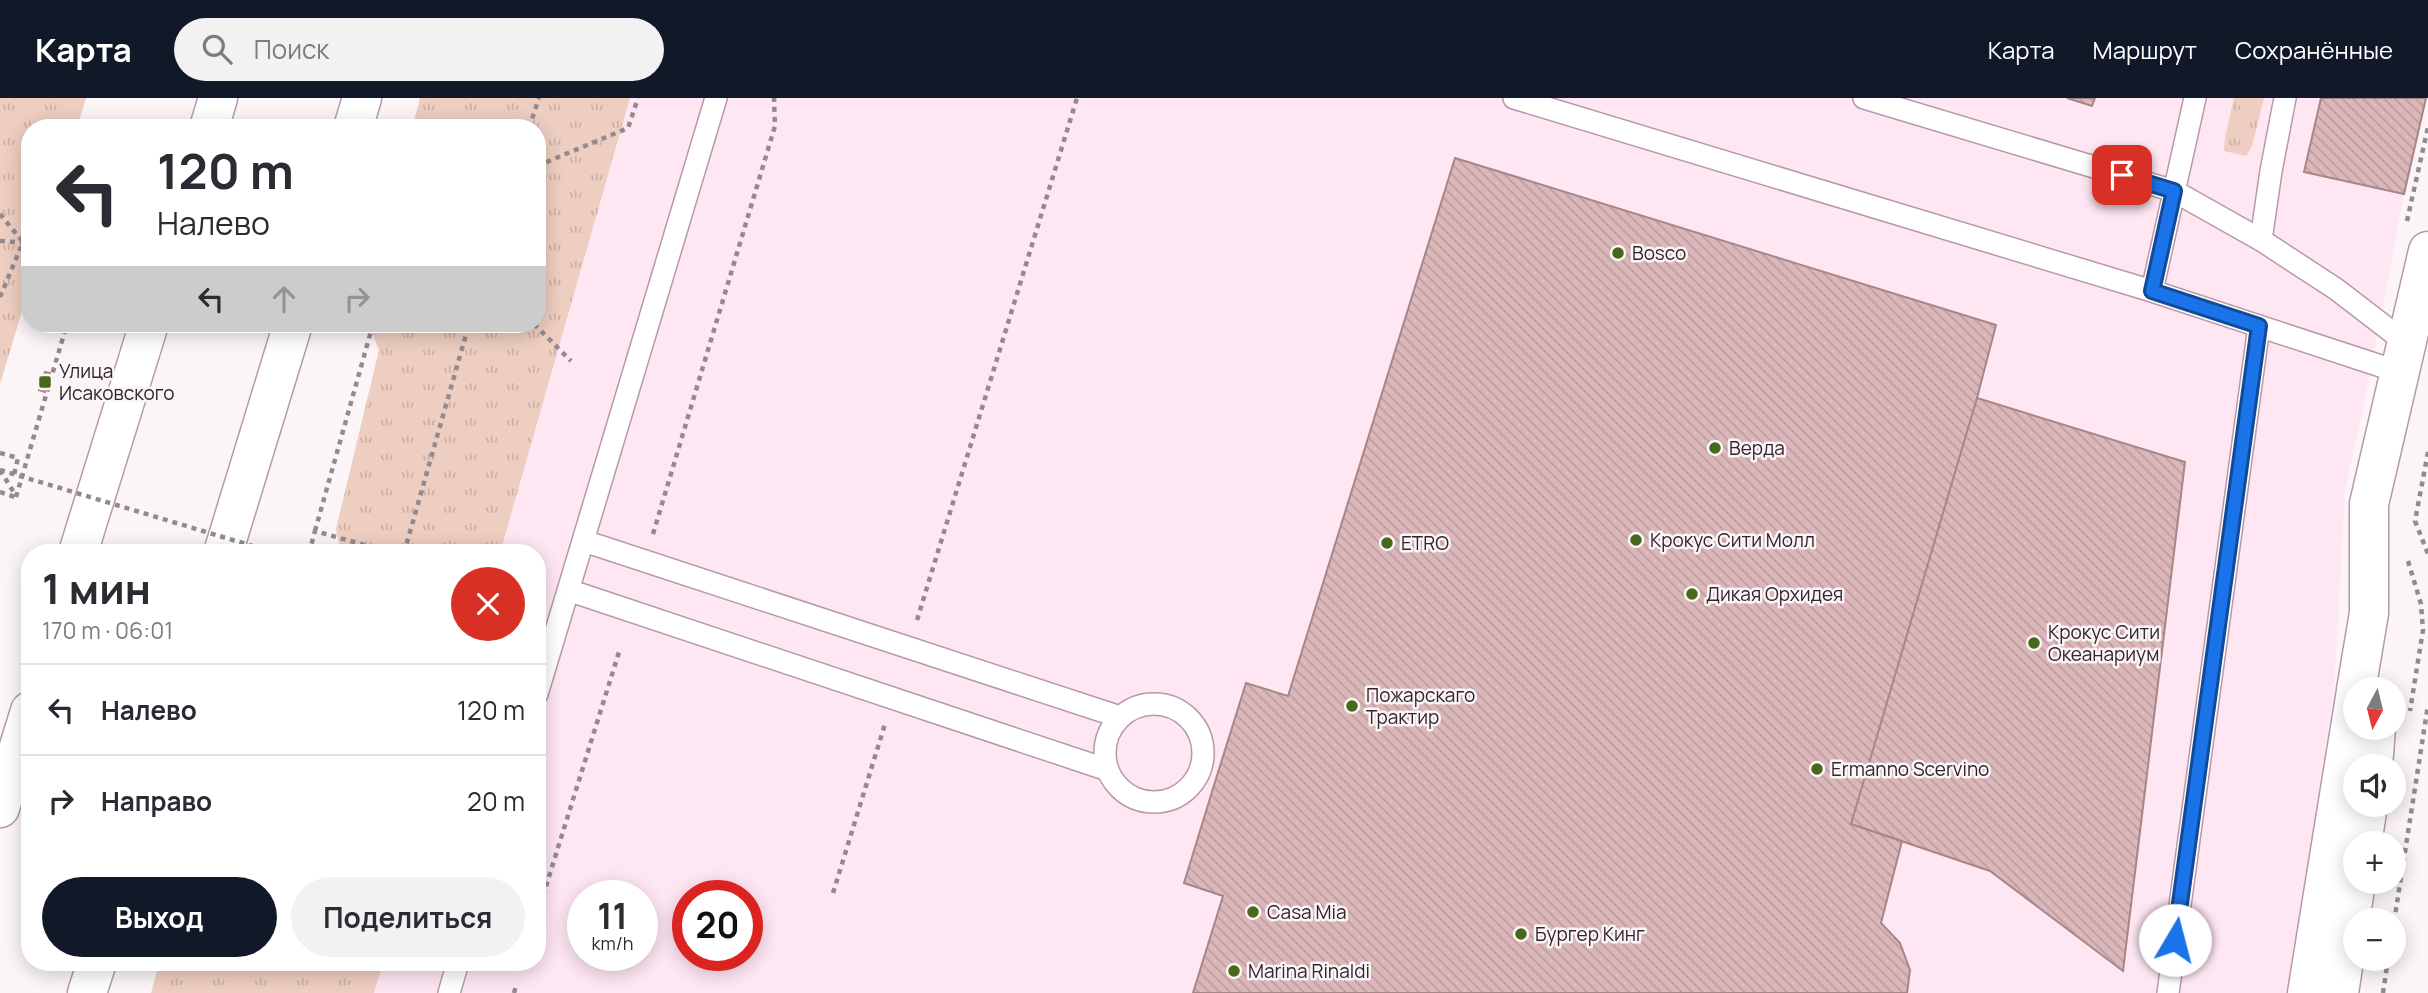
<!DOCTYPE html>
<html lang="ru">
<head>
<meta charset="utf-8">
<style>
	:root { --surface:#fff; --page:#f2f2f3; --text:#2b2b33; --muted:#7c7c81; --line:#e1e1e2; --accent:#111827 }
	body { margin:0; font-family:Manrope,sans-serif; background:var(--page); color:var(--text); height:100vh; display:flex; flex-direction:column; font-size:26px; white-space:nowrap }
	* { box-sizing:border-box; margin:0 }
	p { font-size:23px; color:var(--muted) }
	.icon { flex:none; width:38px; height:38px; fill:none; stroke:currentColor; stroke-width:2; stroke-linecap:round; stroke-linejoin:round }
	.map { position:relative; flex:1; overflow:hidden }
	.sheet { position:absolute; left:21px; top:446px; width:525px; height:427px; display:flex; flex-direction:column; background:var(--surface); border-radius:28px; box-shadow:0 4px 18px #0003 }
	.sheet>* { flex:none }
	.top-card { position:absolute; left:21px; top:21px; width:525px; height:214px; border-radius:28px; box-shadow:0 4px 18px #0003; background:#fff; color:var(--text); overflow:hidden }
	.needle { width:46px; rotate:187deg }
	.fabs { position:absolute; left:2343px; top:579px; display:grid; gap:14px }
	.fabs a { display:grid; place-items:center; width:63px; height:63px; border-radius:50%; background:var(--surface); box-shadow:0 4px 18px #0003; font-size:35px }
	.speed { position:absolute; left:567px; top:782px; display:flex; gap:14px; font-size:35px; font-weight:700; text-align:center }
	.speed>* { display:grid; place-content:center; width:91px; height:91px; border-radius:50%; background:var(--surface); box-shadow:0 4px 18px #0003; line-height:1 }
	.speed small { font-size:18px; font-weight:400 }
	.speed .limit { border:10px solid #d22; background:#fff; color:#111 }
	.pin { position:absolute; display:grid; place-items:center; width:60px; height:60px; color:#fff; margin:-30px; border-radius:14px; box-shadow:0 4px 10px #0006 }
	.me { position:absolute; width:77px; margin:-38px; rotate:8deg; stroke-linejoin:round; filter:drop-shadow(0 0 5px #0008) }
	.turn { display:flex; align-items:center; gap:24px; height:147px; padding:0 21px; font-size:32px }
	.turn .icon { width:91px; height:91px; stroke-width:2.5 }
	.turn b { display:block; font-size:49px; line-height:60px }
	.lanes { display:flex; align-items:center; height:66px; padding:0 21px; background:#0003; justify-content:center; gap:35px; direction:ltr }
	.lanes .off { opacity:.35 }
	.round { display:grid; place-items:center; flex:none; width:74px; height:74px; border-radius:37px; background:var(--page) }
	.headline { display:flex; align-items:center; justify-content:space-between; height:119px; padding:0 21px }
	h1 { font-size:42px; font-weight:700; line-height:52px }
	.action { display:flex; gap:14px; margin-top:auto; padding:14px 21px }
	.action a { flex:1; height:80px; border-radius:42px; background:var(--accent); color:#fff; font-size:28px; font-weight:700; line-height:80px; text-align:center }
	.action a+a { background:var(--page); color:var(--text) }
	ul { padding:0; list-style:none }
	li { display:flex; align-items:center; gap:21px; height:91px; padding:0 21px; border-top:2px solid var(--line) }
	li div { flex:1 }
	li b { display:block; font-size:26px }
	li em { font-style:normal }
	header { display:flex; align-items:center; gap:42px; box-sizing:border-box; height:98px; padding:0 35px; background:var(--accent); color:#fff }
	header strong { font-size:33px }
	nav { display:flex; gap:38px; margin-inline-start:auto; font-size:24px }
	.search { width:490px; height:63px; background:var(--page); display:flex; align-items:center; gap:18px; box-sizing:border-box; padding:0 24px; border-radius:38px; color:var(--muted); font-size:26px }
	.map>svg:first-child { display:block }
</style>
</head>
<body>
<header>
<strong>Карта</strong>
<div class="search"><svg class="icon" aria-label="search" viewBox="0 0 24 24"><circle cx="10" cy="10" r="6"/><path d="M15 15l6 6"/></svg>Поиск</div>
<nav><a>Карта</a><a>Маршрут</a><a>Сохранённые</a></nav>
</header>
<div class="map">
<svg width="2428" height="895" viewBox="0 0 2428 895">
	<defs>
		<pattern id="grass-tufts" width="24" height="20" patternUnits="userSpaceOnUse" patternTransform="scale(1.75)"><rect width="24" height="20" fill="#eecec1"/><path d="M3 7l-1-3M5 7V3M7 7l1-3M15 17l-1-3M17 17v-4M19 17l1-3" fill="none" stroke="#cdb1a6"/></pattern>
		<pattern id="building-back-hatch" width="6" height="6" patternUnits="userSpaceOnUse" patternTransform="scale(1.75)"><rect width="6" height="6" fill="#dbb7b9"/><path d="M-1 5l2 2M0 0l6 6M5-1l2 2" fill="none" stroke="#bc9d9f"/></pattern>
	</defs>
	<rect width="100%" height="100%" fill="#fbf5f8"/>
	<path fill="#fee6f2" fill-rule="evenodd" d="M630,0H2426L2404,96L2370,278L2345,393L2335,577L2293,895H374L383,865L537,864V455H500ZM583,798H642V858H583ZM688,798H747V858H688Z"/>
	<path fill="url(#grass-tufts)" d="M0,0H86L77,30H30V187L0,286Z
		M420,0H630L500,455H341L336,431L379,252L368,226H537V30H412Z
		M2234,0H2264L2252,48L2246,58L2224,53L2225,40Z
		M159,865V864L383,865L374,895H151Z"/>
	<path fill="url(#building-back-hatch)" stroke="#a78687" stroke-width="2" d="M2067,0H2095L2092,8Z
		M2321,0H2426L2404,96L2304,74Z
		M1455,60L1996,227L1977,300L1851,726L1902,743L1881,825L1900,845L1910,872L1907,895H1193L1223,798L1184,785L1215,684L1246,585L1288,598Z
		M45,274L50,275L45,294L39,292Z
		M1977,300L2185,364L2123,873L1990,773L1851,726Z"/>
	<g fill="none" stroke-linecap="round" stroke-linejoin="round">
		<defs>
			<path id="lane" d="M1514,0L2152,193L2399,274
				M1864,0L2174,93L2261,142L2336,191L2405,244
				M2261,142L2271,73L2285,0
				M2152,193L2195,0
				M584,443L1120,619
				M568,492L1108,672
				M537,596L716,0
				M1105 655a49 49 0 1 1 98 0a49 49 0 1 1-98 0Z
				M449,895L458,864
				M2168,895L2259,228"/>
			<path id="street" d="M2356,592L2369,515V406L2428,153
				M2373,668L2376,630
				M2362,746L2368,707
				M2307,895L2356,593
				M2339,895L2356,784"/>
			<path id="highway" d="M209,30L218,0
				M353,30L362,0
				M78,455L149,226
				M223,455L293,226
				M0,710L30,613
				M87,895L97,864"/>
		</defs>
		<use href="#lane" stroke="#b799a8" stroke-width="24"/>
		<use href="#street" stroke="#b799a8" stroke-width="41"/>
		<use href="#highway" stroke="#b799a8" stroke-width="41"/>
		<path stroke="#938a8f" stroke-width="4.5" stroke-dasharray="5 5" stroke-linecap="butt" d="M529,30L539,0
			M537,68L628,30L638,0
			M0,116L23,144
			M2407,123L2428,29
			M0,143L30,145
			M0,199L23,144
			M534,226L571,263
			M2428,354L2415,423L2428,456
			M0,355L18,360L14,377
			M0,372L16,398
			M0,394L15,399
			M16,399L67,226
			M315,433L373,226
			M653,436L775,28L774,0
			M314,455L311,448L315,433L393,455
			M404,455L469,226
			M2408,463L2421,506L2423,532L2410,613
			M917,522L1077,0
			M833,795L885,626
			M537,817L619,554
			M2394,824L2428,607
			M514,895L516,888
			M2383,895L2388,861"/>
		<use href="#lane" stroke="#fff" stroke-width="21"/>
		<use href="#street" stroke="#fff" stroke-width="38"/>
		<use href="#highway" stroke="#fff" stroke-width="38"/>
		<path stroke="#938a8f" stroke-width="4.5" stroke-dasharray="5 5" stroke-linecap="butt" d="M0,372L276,455"/>
	</g>
	<g fill="none" stroke-linecap="round" stroke-linejoin="round">
		<defs>
			<path id="route" d="M2122,77L2174,93L2152,193L2259,228L2175,842"/>
		</defs>
		<use href="#route" stroke="#114b97" stroke-width="18"/>
		<use href="#route" stroke="#1a73e8" stroke-width="12"/>
	</g>
	<g fill="#4a681c" stroke="#fbf5f8" stroke-width="2.5">
		<circle cx="1618" cy="155" r="7"/>
		<rect x="38" y="277" width="14" height="14" rx="3.5"/>
		<circle cx="1715" cy="350" r="7"/>
		<circle cx="1636" cy="442" r="7"/>
		<circle cx="1387" cy="445" r="7"/>
		<circle cx="1692" cy="496" r="7"/>
		<circle cx="2034" cy="545" r="7"/>
		<circle cx="1352" cy="608" r="7"/>
		<circle cx="1817" cy="671" r="7"/>
		<circle cx="1253" cy="814" r="7"/>
		<circle cx="1521" cy="836" r="7"/>
		<circle cx="1234" cy="873" r="7"/>
	</g>
	<g text-anchor="middle" stroke-width="5" stroke-linejoin="round" paint-order="stroke">
		<g font-size="19" fill="#31252b" stroke="#fbf5f8" text-anchor="start">
			<text x="1632" y="162">Bosco</text>
			<text x="59" y="280">Улица<tspan x="59" dy="22">Исаковского</tspan></text>
			<text x="1729" y="357">Верда</text>
			<text x="1650" y="449">Крокус Сити Молл</text>
			<text x="1401" y="452">ETRO</text>
			<text x="1706" y="503">Дикая Орхидея</text>
			<text x="2048" y="541">Крокус Сити<tspan x="2048" dy="22">Океанариум</tspan></text>
			<text x="1366" y="604">Пожарскаго<tspan x="1366" dy="22">Трактир</tspan></text>
			<text x="1831" y="678">Ermanno Scervino</text>
			<text x="1267" y="821">Casa Mia</text>
			<text x="1535" y="843">Бургер Кинг</text>
			<text x="1248" y="880">Marina Rinaldi</text>
		</g>
	</g>
</svg>
<div class="fabs">
<a><svg class="needle" viewBox="-14 -14 28 28"><path d="M0-13l5 13h-10z" fill="#e53935"/><path d="M0 13l5-13h-10z" fill="#7c7c81"/></svg></a>
<a><svg class="icon" aria-label="sound" viewBox="0 0 24 24"><path d="M4 9h4l5-4v14l-5-4H4zM17 9q2 3 0 6"/></svg></a>
<a>+</a>
<a>−</a>
</div>
<div class="speed"><div>11<small>km/h</small></div><div class="limit">20</div></div>
<div class="pin" style="left:2122px;top:77px;background:#d93025"><svg class="icon" aria-label="arrive" viewBox="0 0 24 24"><path d="M6 21V4h12l-3 4 3 4H6"/></svg></div>
<svg class="me" style="left:2175px;top:842px" viewBox="-20 -20 40 40"><circle r="19" fill="#fff"/><path d="M0-13L10 11 0 6-10 11z" fill="#1a73e8"/></svg>
<div class="top-card">
<div class="turn"><svg class="icon" aria-label="left" viewBox="0 0 24 24"><path d="M17 20v-9H6M10 6l-5 5 5 5"/></svg><div><b>120 m</b>Налево</div></div>
<div class="lanes"><svg class="icon" aria-label="left" viewBox="0 0 24 24"><path d="M17 20v-9H6M10 6l-5 5 5 5"/></svg><svg class="icon off" aria-label="ahead" viewBox="0 0 24 24"><path d="M12 20V5M6 11l6-6 6 6"/></svg><svg class="icon off" aria-label="right" viewBox="0 0 24 24"><path d="M7 20v-9h11M14 6l5 5-5 5"/></svg></div>
</div>
<section class="sheet">
<div class="headline"><div><h1>1 мин</h1><p>170 m · 06:01</p></div><a class="round" style="background:#d93025;color:#fff"><svg class="icon" aria-label="close" viewBox="0 0 24 24"><path d="M6 6l12 12M18 6L6 18"/></svg></a></div>
<ul>
<li><svg class="icon" aria-label="left" viewBox="0 0 24 24"><path d="M17 20v-9H6M10 6l-5 5 5 5"/></svg><div><b>Налево</b></div><em>120 m</em></li>
<li><svg class="icon" aria-label="right" viewBox="0 0 24 24"><path d="M7 20v-9h11M14 6l5 5-5 5"/></svg><div><b>Направо</b></div><em>20 m</em></li>
</ul>
<div class="action"><a>Выход</a><a>Поделиться</a></div>
</section>
</div>
</body>
</html>
